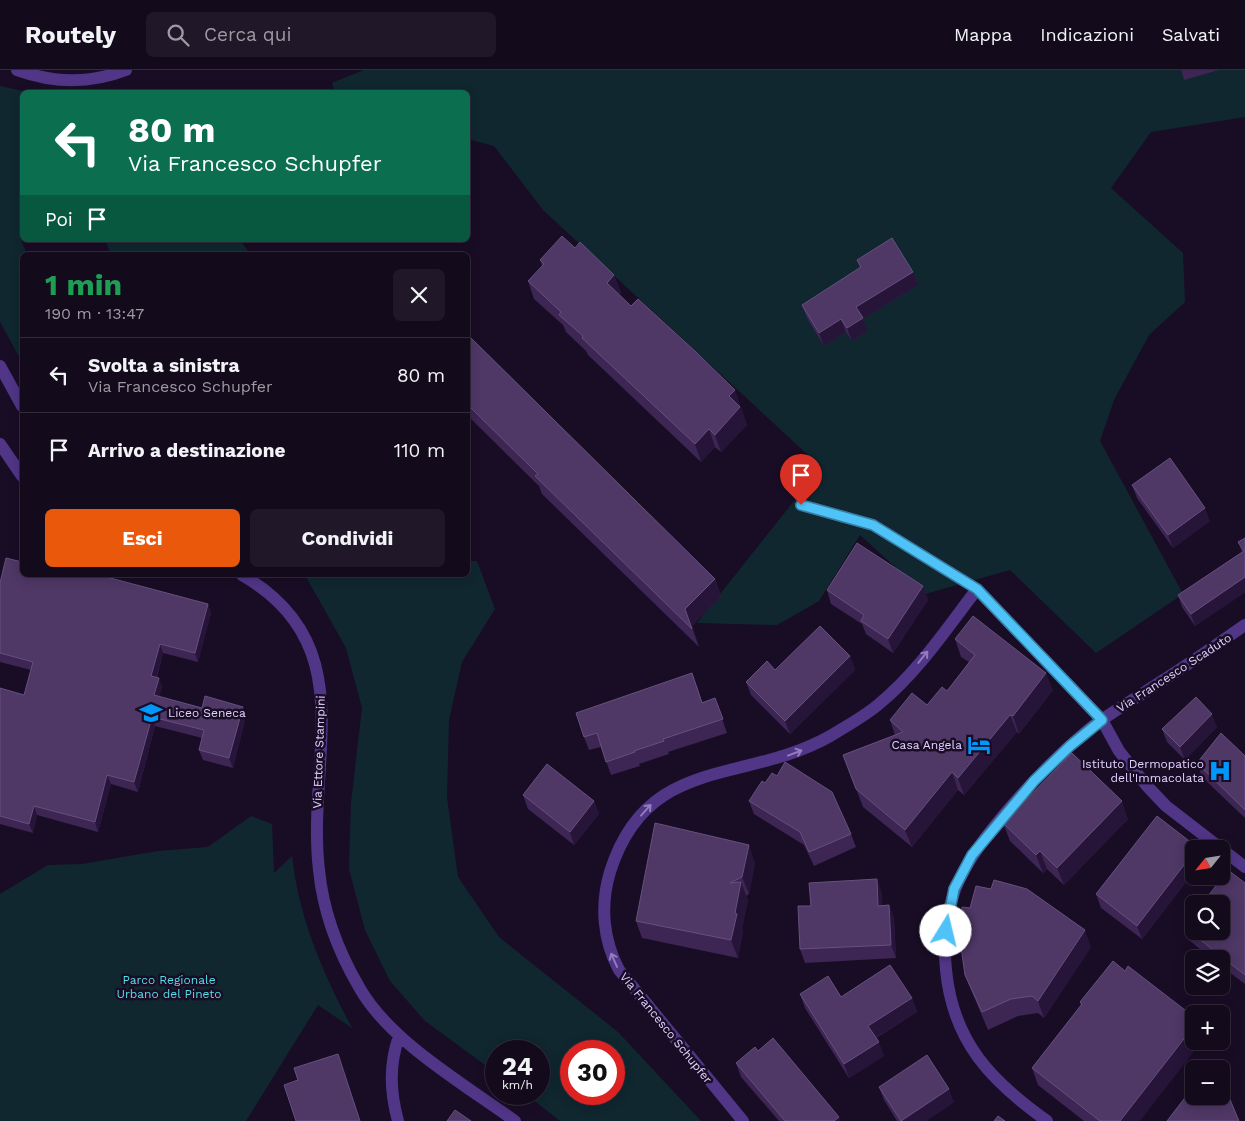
<!DOCTYPE html>
<html lang="it">
<head>
<meta charset="utf-8">
<style>
	:root { --surface:#130a1c; --page:#201829; --text:#f1f3f6; --muted:#9d9aa3; --line:#322b3b; --accent:#ea580c }
	body { margin:0; font-family:"Work Sans",sans-serif; background:var(--page); color:var(--text); height:100vh; display:flex; flex-direction:column; font-size:19px; white-space:nowrap }
	* { box-sizing:border-box; margin:0 }
	p { font-size:16px; color:var(--muted) }
	.icon { flex:none; width:28px; height:28px; fill:none; stroke:currentColor; stroke-width:2; stroke-linecap:round; stroke-linejoin:round }
	.map { position:relative; flex:1; overflow:hidden }
	.panel { position:absolute; left:20px; top:182px; width:450px; height:325px; display:flex; flex-direction:column; background:var(--surface); border-radius:8px; box-shadow:0 2px 12px #0003,0 0 0 1px var(--line) }
	.panel>* { flex:none }
	.banner { position:absolute; left:20px; top:20px; width:450px; height:152px; border-radius:8px; box-shadow:0 2px 12px #0003,0 0 0 1px var(--line); background:#0b6e4f; color:#fff; overflow:hidden }
	.needle { width:32px; rotate:240deg }
	.buttons { position:absolute; left:1185px; top:770px; display:grid; gap:10px }
	.buttons a { display:grid; place-items:center; width:45px; height:45px; border-radius:8px; background:var(--surface); box-shadow:0 2px 12px #0003,0 0 0 1px var(--line); font-size:25px }
	.speed { position:absolute; left:485px; top:970px; display:flex; gap:10px; font-size:25px; font-weight:700; text-align:center }
	.speed>* { display:grid; place-content:center; width:65px; height:65px; border-radius:50%; background:var(--surface); box-shadow:0 2px 12px #0003,0 0 0 1px var(--line); line-height:1 }
	.speed small { font-size:12px; font-weight:400 }
	.speed .limit { border:8px solid #d22; background:#fff; color:#111 }
	.pin { position:absolute; display:grid; place-items:center; width:42px; height:42px; color:#fff; margin:-51px -21px; border-radius:50% 50% 50% 0; rotate:-45deg; box-shadow:0 0 5px #0007 }
	.pin .icon { rotate:45deg }
	.me { position:absolute; width:55px; margin:-28px; rotate:9deg; stroke-linejoin:round; filter:drop-shadow(0 0 4px #0008) }
	.turn { display:flex; align-items:center; gap:18px; height:105px; padding:0 25px; font-size:22px }
	.turn .icon { width:65px; height:65px; stroke-width:2.5 }
	.turn b { display:block; font-size:35px; line-height:42px }
	.then { display:flex; align-items:center; height:48px; padding:0 25px; background:#0003; gap:10px; font-size:19px }
	.round { display:grid; place-items:center; flex:none; width:52px; height:52px; border-radius:8px; background:var(--page) }
	.head { display:flex; align-items:center; justify-content:space-between; height:85px; padding:0 25px }
	h1 { font-size:30px; font-weight:700; line-height:38px; color:#1e9e55 }
	.action { display:flex; gap:10px; margin-top:auto; padding:10px 25px }
	.action a { flex:1; height:58px; border-radius:8px; background:var(--accent); color:#fff; font-size:20px; font-weight:700; line-height:58px; text-align:center }
	.action a+a { background:var(--page); color:var(--text) }
	ul { padding:0; list-style:none }
	li { display:flex; align-items:center; gap:15px; height:75px; padding:0 25px; border-top:1px solid var(--line) }
	li div { flex:1 }
	li b { display:block; font-size:19px }
	li em { font-style:normal }
	header { display:flex; align-items:center; gap:30px; box-sizing:border-box; height:70px; padding:0 25px; background:var(--surface); border-bottom:1px solid var(--line) }
	header strong { font-size:24px }
	nav { display:flex; gap:28px; margin-inline-start:auto; font-size:18px }
	.search { width:350px; height:45px; background:var(--page); display:flex; align-items:center; gap:12px; box-sizing:border-box; padding:0 18px; border-radius:8px; color:var(--muted); font-size:19px }
	.map>svg:first-child { display:block }
</style>
</head>
<body>
<header>
<strong>Routely</strong>
<div class="search"><svg class="icon" aria-label="search" viewBox="0 0 24 24"><circle cx="10" cy="10" r="6"/><path d="M15 15l6 6"/></svg>Cerca qui</div>
<nav><a>Mappa</a><a>Indicazioni</a><a>Salvati</a></nav>
</header>
<div class="map">
<svg width="1245" height="1051" viewBox="0 0 1245 1051">
	<rect width="100%" height="100%" fill="#190d25"/>
	<path fill="#102730" fill-rule="evenodd" d="M364,0H1245V47L1151,62L1111,118L1183,183L1185,232L1149,265L1114,330L1100,371L1183,524L1096,583L1010,500L925,524L860,465L819,531L777,555L697,553L821,397L543,140L494,76L468,69V22H335L332,13Z
		M0,16L28,22H22V143L20,167L27,185H22V292L0,252Z
		M105,170H240L251,185H111Z
		M468,491H477L495,539L462,592L449,650L447,727L458,807L499,867L618,962L701,1051H560L526,1024H539V981H496V1003L425,951L390,911L365,860L349,799L351,733L362,638L346,578L305,505H468ZM571,981H614V1024H571Z
		M251,746L272,754L274,803L292,786C299,849 323,903 352,958L318,935L246,1051H0V824L48,795L82,794L158,781L208,777Z"/>
	<g fill="none" stroke-linecap="round" stroke-linejoin="round">
		<path stroke="#513587" stroke-width="12" d="M17,0C53,13 90,14 126,0
			M0,296L22,336
			M0,374L22,406
			M801,435L873,455L977,519L1102,650L1119,681L1147,716L1166,736L1245,797
			M242,505C364,575 306,690 319,800C323,841 338,881 359,917C389,971 464,1014 515,1051
			M398,1051C390,1021 389,995 399,966
			M743,1051L619,900C603,870 600,835 610,802C647,683 746,715 832,665C848,655 865,646 879,634C918,602 947,558 977,519
			M1047,1051C991,1011 953,972 946,900C939,829 964,792 1008,740C1032,712 1059,684 1088,660C1108,644 1132,631 1154,616C1185,597 1215,576 1245,555"/>
	</g>
	<path fill="#3d2554" d="M1181,0H1219L1184,10Z
		M575,178L614,205L621,223L619,225L741,337V338L747,355L721,382L715,377L701,392L588,285L586,281L566,262L563,255L534,229L528,211L542,196L540,190Z
		M857,190L913,202L918,215L863,249L868,261L852,271L846,262L824,276L807,248L802,235L860,198Z
		M468,265L715,509L721,526L692,556L699,577L542,424L539,416L468,346Z
		M1132,415L1210,451L1173,478L1137,428Z
		M1245,468V522L1195,556L1182,537L1178,525L1242,482L1238,472Z
		M22,492L208,534L211,543L198,592L163,583L157,607L162,617L159,627L202,638L246,646L233,698L203,690L199,680L202,668L155,656L138,722L111,714L98,762L37,745L33,763L0,754V618L24,625L31,600L0,592V513Z
		M923,516L928,530L893,583L866,564L862,554L831,534L827,520Z
		M955,569L1053,620L1019,664L1017,662L964,725L958,720L912,777L863,737L843,685L895,665L890,650L927,635L947,621L969,592L961,587Z
		M850,586L855,600L790,664L751,625L746,612Z
		M697,616L702,632L715,628L727,663L668,682L669,684L639,694L640,696L611,705L601,677L589,680L584,667Z
		M1217,657L1185,690L1167,672L1162,659Z
		M1245,686V748L1202,707L1197,693Z
		M523,725L594,731L599,744L574,775L528,739Z
		M749,731L851,764L856,777L814,796L804,775L754,744Z
		M1128,749L1064,815L1047,799L1043,803L1010,771L1003,753Z
		M1194,779V802L1142,869L1101,838L1096,824Z
		M755,793L749,824L746,826L748,830L742,858L743,861L738,888L642,868L636,851Z
		M1245,813V914L1221,896V889H1212L1189,870L1184,857Z
		M882,823V835H889L894,848L896,888L805,893L800,879L811,836Z
		M1091,877L1044,948L1038,943L1018,946L988,960L972,922L965,905Z
		M1113,891L1140,1051H1084L1038,1015L1032,998L1081,936L1080,932Z
		M800,924L841,927L912,928L917,942L876,968L884,986L849,1008L805,938Z
		M758,981L841,1051H779L741,1007L736,993Z
		M879,1017L954,1032L926,1051H897L884,1030Z"/>
	<path fill="#271439" d="M913,202L918,215L863,249L868,261L852,271L847,258L856,237Z
		M614,205L621,223L613,231L607,213Z
		M841,249L846,262L824,276L819,263Z
		M735,320L747,355L721,382L715,365L729,326Z
		M709,359L715,377L701,392L695,374Z
		M1205,438L1210,451L1173,478L1168,465Z
		M1245,507V522L1195,556L1191,544Z
		M715,509L721,526L692,556L699,577L685,539Z
		M923,516L928,530L893,583L888,569Z
		M208,534L211,543L198,592L195,583Z
		M160,574L163,583L154,615L151,606Z
		M850,586L855,600L790,664L785,651Z
		M1046,603L1053,620L1019,664L1013,646Z
		M159,608L162,617L157,635L154,625Z
		M243,637L246,646L233,698L229,688Z
		M1212,644L1217,657L1185,690L1180,677Z
		M1010,645L1017,662L964,725L958,708Z
		M152,647L155,656L138,722L134,712Z
		M952,702L958,720L912,777L905,760Z
		M107,705L111,714L98,762L95,752Z
		M594,731L599,744L574,775L570,762Z
		M1122,731L1128,749L1064,815L1057,798Z
		M34,736L37,745L33,763L29,754Z
		M749,775L755,793L749,824L742,807Z
		M1040,781L1047,799L1043,803L1036,785Z
		M1194,782V802L1142,869L1137,856Z
		M877,809L882,823L883,849L878,836Z
		M741,812L748,830L742,858L743,861L738,888L731,870L735,843Z
		M889,835L894,848L896,888L891,875Z
		M1085,860L1091,877L1044,948L1038,931Z
		M912,928L917,942L873,969L868,956Z
		M1194,956V971H1202L1140,1051H1120Z
		M879,972L884,986L849,1008L844,994Z
		M949,1019L954,1032L926,1051H901Z
		M839,1047L841,1051H834Z"/>
	<path fill="#4f3766" stroke="#66507e" d="M562,166L575,178L580,172L614,205L607,213L631,236L638,229L696,282L735,320L729,326L740,337L715,365L709,359L695,374L582,268L583,266L559,245L561,242L528,211L544,194L540,190Z
		M892,168L913,202L856,237L863,248L847,258L841,249L819,263L802,235L861,197L857,190Z
		M468,265L715,509L685,539L692,559L535,406L538,404L468,335Z
		M1170,388L1205,438L1168,465L1132,415Z
		M1245,468V507L1191,544L1178,525L1244,481L1238,472Z
		M857,473L923,516L888,569L861,551L864,545L827,520Z
		M6,488L22,492V505H99L208,534L195,583L160,574L151,606L159,608L154,625L202,638L205,626L243,637L229,688L199,680L204,660L152,647L134,712L107,705L95,752L34,736L29,754L0,746V618L24,625L33,592L0,583V513Z
		M973,546L1046,603L1013,646L1010,645L958,708L952,702L905,760L856,719L843,685L903,662L890,650L912,623L927,635L942,617L947,621L975,585L955,569Z
		M820,556L850,586L785,651L746,612L767,591L775,600Z
		M692,603L702,633L715,628L723,649L663,669L664,671L634,681L635,682L606,692L597,663L584,667L576,643Z
		M1196,627L1212,644L1180,677L1162,659Z
		M1221,663L1245,686V740L1197,693Z
		M1072,683L1122,731L1057,798L1040,781L1036,785L1003,753Z
		M785,692L832,722L851,764L809,782L800,762L749,731L762,711L765,713L772,703L777,706Z
		M547,694L594,731L570,762L523,725Z
		M1157,746L1197,777L1196,779H1194V782L1137,856L1096,824Z
		M655,753L749,775L742,807L730,813L741,812L735,843L737,844L731,870L636,851Z
		M1228,800L1245,813V905L1184,857L1194,844V861H1221V834H1202Z
		M877,809L878,836L889,835L891,875L800,879L798,836H811L809,813Z
		M994,810L1027,819L1085,860L1038,931L1032,926L1011,929L982,942L965,905L959,863L962,837L970,838L976,816L991,819Z
		M1113,891L1125,901L1128,896L1194,947V956L1120,1051H1100L1032,998L1082,934L1080,932Z
		M890,895L912,928L868,956L879,972L844,994L800,924L828,906L841,927Z
		M773,968L839,1047L834,1051H785L736,993L755,977L758,981Z
		M338,984L360,1051H296L284,1015L298,1010L294,998Z
		M927,985L949,1019L901,1051L879,1017Z
		M1221,1008L1239,1051H1167L1194,1016V1026H1221Z
		M455,1040L471,1051H447Z
		M998,1046L1005,1051H994Z"/>
	<defs><path id="oneway-shaft" d="M-6 0H5M1.5-3L5.5 0L1.5 3" fill="none" stroke-width="1.6" stroke-linecap="round" stroke-linejoin="round" transform="scale(1.25)"/></defs>
	<g stroke="#937bbd">
		<use href="#oneway-shaft" transform="translate(923 587) rotate(-51)"/>
		<use href="#oneway-shaft" transform="translate(795 683) rotate(-21)"/>
		<use href="#oneway-shaft" transform="translate(646 740) rotate(-48)"/>
		<use href="#oneway-shaft" transform="translate(614 890) rotate(-114)"/>
	</g>
	<g fill="none" stroke-linecap="round" stroke-linejoin="round">
		<defs>
			<path id="route" d="M801,435L873,455L977,519L1102,650L1070,676L1034,711L972,785L954,819L946,861"/>
		</defs>
		<use href="#route" stroke="#337fa1" stroke-width="12"/>
		<use href="#route" stroke="#4fc3f7" stroke-width="9"/>
	</g>
	<defs>
		<symbol id="school-bare" viewBox="-9 -9 18 18"><path d="M0-5L7-2L0 1L-7-2ZM-4 1L0 2.5L4 1V4Q0 6-4 4Z" fill="#0097fc" stroke="#190d25" stroke-width="2.5" paint-order="stroke"/></symbol>
		<symbol id="hotel-bare" viewBox="-9 -9 18 18"><path d="M-6-4.5h1.5V1H6V5H4.5V3h-9V5H-6ZM-4 0a1.8 1.8 0 1 1 3.6 0ZM.5 0V-2.5h3Q6-2.5 6 0Z" fill="#0097fc" stroke="#190d25" stroke-width="2.5" paint-order="stroke"/></symbol>
		<symbol id="hospital-bare" viewBox="-9 -9 18 18"><path d="M-5-5h3v3.5h4V-5h3V5h-3V1.5h-4V5h-3Z" fill="#0097fc" stroke="#190d25" stroke-width="2.5" paint-order="stroke"/></symbol>
	</defs>
	<g fill-rule="evenodd">
		<use href="#school-bare" x="135" y="627" width="32" height="32"/>
		<use href="#hotel-bare" x="963" y="659" width="32" height="32"/>
		<use href="#hospital-bare" x="1204" y="685" width="32" height="32"/>
	</g>
	<g text-anchor="middle" stroke-width="5" stroke-linejoin="round" paint-order="stroke">
		<g font-size="12" fill="#e4d1ff" stroke="#190d25">
			<text transform="translate(1174 603) rotate(-33)" y="4">Via Francesco Scaduto</text>
			<text transform="translate(319 682) rotate(-88)" y="4">Via Ettore Stampini</text>
			<text transform="translate(666 958) rotate(51)" y="4">Via Francesco Schupfer</text>
		</g>
		<g font-size="12" fill="#e4d1ff" stroke="#190d25" text-anchor="end">
			<text x="168" y="647" text-anchor="start">Liceo Seneca</text>
			<text x="962" y="679">Casa Angela</text>
			<text x="1204" y="698">Istituto Dermopatico<tspan x="1204" dy="14">dell'Immacolata</tspan></text>
		</g>
		<g font-size="12" fill="#56dfe7" stroke="#190d25">
			<text x="169" y="914">Parco Regionale<tspan x="169" dy="14">Urbano del Pineto</tspan></text>
		</g>
	</g>
</svg>
<div class="buttons">
<a><svg class="needle" viewBox="-14 -14 28 28"><path d="M0-13l5 13h-10z" fill="#e53935"/><path d="M0 13l5-13h-10z" fill="#9d9aa3"/></svg></a>
<a><svg class="icon" aria-label="search" viewBox="0 0 24 24"><circle cx="10" cy="10" r="6"/><path d="M15 15l6 6"/></svg></a>
<a><svg class="icon" aria-label="layers" viewBox="0 0 24 24"><path d="M12 4l9 5-9 5-9-5zM3 14l9 5 9-5"/></svg></a>
<a>+</a>
<a>−</a>
</div>
<div class="speed"><div>24<small>km/h</small></div><div class="limit">30</div></div>
<div class="pin" style="left:801px;top:435px;background:#d93025"><svg class="icon" aria-label="arrive" viewBox="0 0 24 24"><path d="M6 21V4h12l-3 4 3 4H6"/></svg></div>
<svg class="me" style="left:946px;top:861px" viewBox="-20 -20 40 40"><circle r="19" fill="#fff"/><path d="M0-13L10 11 0 6-10 11z" fill="#4fc3f7"/></svg>
<div class="banner">
<div class="turn"><svg class="icon" aria-label="left" viewBox="0 0 24 24"><path d="M17 20v-9H6M10 6l-5 5 5 5"/></svg><div><b>80 m</b>Via Francesco Schupfer</div></div>
<div class="then">Poi<svg class="icon" aria-label="arrive" viewBox="0 0 24 24"><path d="M6 21V4h12l-3 4 3 4H6"/></svg></div>
</div>
<section class="panel">
<div class="head"><div><h1>1 min</h1><p>190 m · 13:47</p></div><a class="round"><svg class="icon" aria-label="close" viewBox="0 0 24 24"><path d="M6 6l12 12M18 6L6 18"/></svg></a></div>
<ul>
<li><svg class="icon" aria-label="left" viewBox="0 0 24 24"><path d="M17 20v-9H6M10 6l-5 5 5 5"/></svg><div><b>Svolta a sinistra</b><p>Via Francesco Schupfer</p></div><em>80 m</em></li>
<li><svg class="icon" aria-label="arrive" viewBox="0 0 24 24"><path d="M6 21V4h12l-3 4 3 4H6"/></svg><div><b>Arrivo a destinazione</b></div><em>110 m</em></li>
</ul>
<div class="action"><a>Esci</a><a>Condividi</a></div>
</section>
</div>
</body>
</html>
